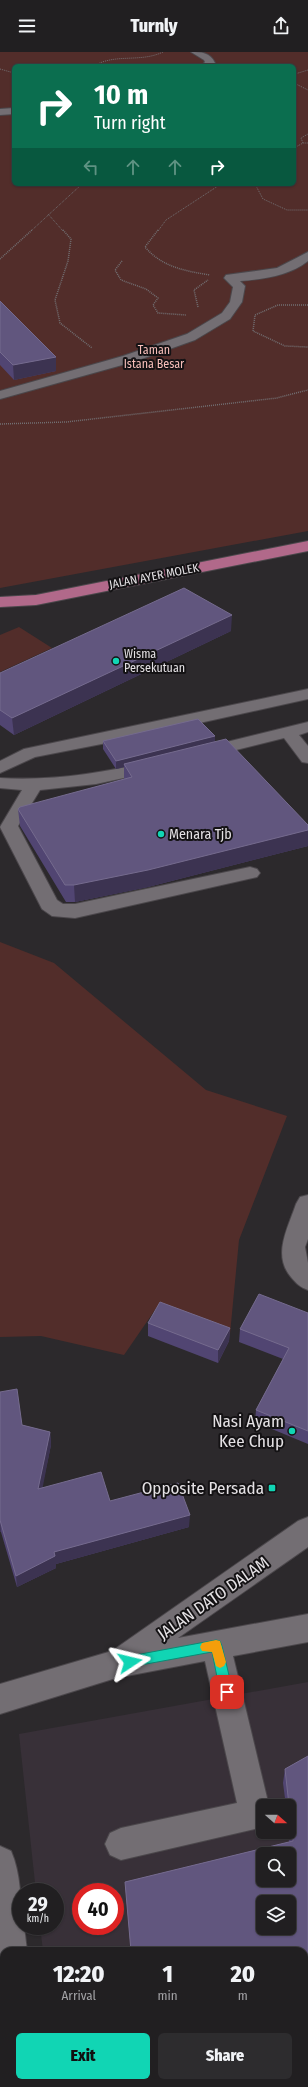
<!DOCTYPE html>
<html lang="en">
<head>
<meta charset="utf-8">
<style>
	:root { --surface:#211f21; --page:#2d2c2e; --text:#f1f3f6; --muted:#a2a2a5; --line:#3e3d3f; --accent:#11d5b4 }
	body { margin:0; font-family:"Fira Sans Condensed",sans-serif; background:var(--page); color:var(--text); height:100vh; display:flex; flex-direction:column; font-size:15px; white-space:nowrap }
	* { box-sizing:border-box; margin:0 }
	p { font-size:13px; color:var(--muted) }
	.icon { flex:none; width:22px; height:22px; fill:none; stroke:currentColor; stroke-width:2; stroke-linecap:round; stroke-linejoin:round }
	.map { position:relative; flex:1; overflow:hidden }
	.details { position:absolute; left:0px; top:1895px; width:308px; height:140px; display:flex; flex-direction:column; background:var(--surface); border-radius:12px 12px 0 0; box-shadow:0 1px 3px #0004,0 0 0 1px var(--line) }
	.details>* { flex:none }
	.banner { position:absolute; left:12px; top:12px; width:284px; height:122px; border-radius:6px; box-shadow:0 1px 3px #0004,0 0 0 1px var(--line); background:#0b6e4f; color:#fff; overflow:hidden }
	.needle { width:26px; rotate:111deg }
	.tools { position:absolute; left:256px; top:1747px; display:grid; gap:8px }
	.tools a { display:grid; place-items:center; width:40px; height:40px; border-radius:6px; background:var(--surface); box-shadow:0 1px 3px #0004,0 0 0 1px var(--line); font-size:20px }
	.speed { position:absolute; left:12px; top:1831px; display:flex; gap:8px; font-size:20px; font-weight:700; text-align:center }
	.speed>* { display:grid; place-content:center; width:52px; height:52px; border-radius:50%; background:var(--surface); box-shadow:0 1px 3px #0004,0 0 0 1px var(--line); line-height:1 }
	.speed small { font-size:10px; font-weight:400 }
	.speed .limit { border:6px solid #d22; background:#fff; color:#111 }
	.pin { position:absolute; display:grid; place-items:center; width:34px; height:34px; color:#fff; margin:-17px; border-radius:8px; box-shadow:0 2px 6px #0006 }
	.me { position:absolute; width:44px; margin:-22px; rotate:80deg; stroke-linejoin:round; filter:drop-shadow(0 0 3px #0008) }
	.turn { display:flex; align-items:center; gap:14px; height:84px; padding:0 16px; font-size:18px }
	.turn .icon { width:52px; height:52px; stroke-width:2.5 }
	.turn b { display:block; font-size:28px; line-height:34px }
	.lanes { display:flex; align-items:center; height:38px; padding:0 16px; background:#0003; justify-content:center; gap:20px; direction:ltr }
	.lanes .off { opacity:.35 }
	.eta { display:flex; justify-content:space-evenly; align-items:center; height:68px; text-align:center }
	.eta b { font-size:24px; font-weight:800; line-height:28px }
	.primary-button { display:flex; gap:8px; margin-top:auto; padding:8px 16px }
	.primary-button a { flex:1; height:46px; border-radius:6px; background:var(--accent); color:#111; font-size:16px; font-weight:800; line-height:46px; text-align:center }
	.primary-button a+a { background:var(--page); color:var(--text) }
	header { display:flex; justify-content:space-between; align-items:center; height:52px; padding:0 16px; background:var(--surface); font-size:18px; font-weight:800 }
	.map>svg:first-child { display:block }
</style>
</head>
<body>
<header><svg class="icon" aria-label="menu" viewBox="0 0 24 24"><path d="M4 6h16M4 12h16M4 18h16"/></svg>Turnly<svg class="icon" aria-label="share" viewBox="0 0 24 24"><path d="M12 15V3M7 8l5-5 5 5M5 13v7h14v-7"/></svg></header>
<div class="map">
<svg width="308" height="2035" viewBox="0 0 308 2035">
	<rect width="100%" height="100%" fill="#2c292c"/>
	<path fill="#383038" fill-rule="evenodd" d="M308,1630V2035H58V2031H304V1899H43L40,1874H55V1840H36L19,1682ZM263,1754H289V1780H263ZM263,1802H289V1828H263ZM81,1840H115V1874H81ZM263,1850H289V1876H263Z"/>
	<path fill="#522d2a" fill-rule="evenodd" d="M0,0H308V479L0,536ZM14,14H294V132H14Z
		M19,575L52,596L0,620V583Z
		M0,890L54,911L206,1038L287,1064L239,1188L230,1282L157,1255L124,1303L41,1284L0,1285Z"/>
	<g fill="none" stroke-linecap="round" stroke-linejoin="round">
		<defs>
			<path id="minor" d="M191,0C201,0 210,0 215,11L212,14H201L205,10L204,8Z
				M14,56V62L0,63V57Z
				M308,200V209C289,224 264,227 240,229L245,234L242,250L230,267L195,288L133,310L0,347V339L123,304L187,282L222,261L230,250L233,235L224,226L226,223L277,216Z
				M308,637V647L127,687L35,705L0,721V709L24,697Z
				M308,670V680L299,683L308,694V711L302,710L284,686L204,706L198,705L195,701L198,697Z
				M154,709L160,710L163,714L160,718L96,732L40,738L18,774L57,848L63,852H75L250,815L257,817L260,821L257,825L75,866L52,864L42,857L0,775L22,738L0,736V726C53,729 102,721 154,709Z
				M308,1143V1187L305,1195L308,1211V1238C300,1235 297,1232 291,1225C272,1203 288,1176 296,1152L300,1145Z
				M308,1465V1495L178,1586L308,1562V1590L233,1604L269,1754H263V1775L121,1808L110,1803L105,1792L110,1781L121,1776L237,1751L205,1609L116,1626L0,1662V1632L112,1599L298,1469Z
				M0,1794L11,1799C21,1822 21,1849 21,1874H24L27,1899H4V1913L0,1912Z
				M8,2031H42L43,2035H7Z"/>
			<path id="major" d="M308,489V499L36,553L0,555V545L36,543Z"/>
		</defs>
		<use href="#minor" stroke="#4b474b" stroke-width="2"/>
		<use href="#major" stroke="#4b474b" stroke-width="2"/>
		<path stroke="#726f72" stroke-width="1" stroke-dasharray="1 1" stroke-linecap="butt" d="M94,14C115,1 140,11 163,0
			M0,17L14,21
			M294,25L295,22L308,18
			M294,31L308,38
			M303,91L301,86L308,82
			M294,96L303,91H308
			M255,132L263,147L287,158H308
			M48,162L63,179
			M31,179L82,132
			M158,179L166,168L221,132"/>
		<path stroke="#726f72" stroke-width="1.5" stroke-dasharray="1 1" stroke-linecap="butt" d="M63,178L71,187L68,209L55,248L60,271L92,296
			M158,178L145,195C162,215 185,219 210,223
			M0,207L32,178
			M122,209L115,218L121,228L146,237L158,246L153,253L158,261L186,263
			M308,253H278L255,263L253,279L285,294L308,295
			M198,255L194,238L208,228
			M0,372L66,370L277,346L308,338"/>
		<use href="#minor" fill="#736e73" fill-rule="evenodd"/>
		<use href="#major" fill="#b1698a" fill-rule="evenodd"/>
	</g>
	<path fill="#514572" d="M0,249L56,319L14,328L0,313Z
		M231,579L14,683L0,673V621Z
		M215,684V690L308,773V794L148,835L75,850H66L20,774L18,757L124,727V715L116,717L103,697V689Z
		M308,1261V1392L255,1370L256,1358L283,1307L239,1290L240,1277Z
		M148,1271L230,1276L229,1289L218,1311L148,1284Z
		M0,1340L22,1373L50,1380L51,1393L42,1435L110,1449L189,1475L56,1512V1516L17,1535L1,1480H0Z
		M308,1704V2035H111V2031H304V1899H131L126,1843L125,1830L289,1790L288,1780H289V1754H286L283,1731L285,1717Z"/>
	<path fill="#3c3351" d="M56,305V319L14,328L13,313Z
		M232,563L231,579L14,683L12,666Z
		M215,684V692L124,712V715L116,717V709Z
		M308,778V794L148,835L75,850L74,833Z
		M230,1276L229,1289L218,1311V1298Z
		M50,1380L51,1393L40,1449L38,1437Z
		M190,1463L189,1475L56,1512V1516L17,1535L16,1524L54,1500Z
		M0,1469L1,1480H0Z"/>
	<path fill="#61567e" stroke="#756b8e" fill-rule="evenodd" d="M0,249L56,305L13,313L0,300Z
		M184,536L232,563L12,666L0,658V621Z
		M198,667L215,684L116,709L103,689Z
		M226,687L308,773V778L148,818L74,833H65L18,757L20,755L132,725L124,712Z
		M259,1242L308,1261V1379L256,1358L289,1296L240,1277Z
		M160,1250L230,1276L218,1298L148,1271Z
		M17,1337L22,1373L50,1380L38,1437L101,1420L110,1449L178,1431L190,1463L54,1500L55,1504L16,1524L0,1468V1340Z
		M308,1704V2035H112L111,2031H304V1899H131L125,1830L293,1789L285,1717ZM263,1802H289V1828H263ZM263,1850H289V1876H263Z"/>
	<path fill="#11d5b4" stroke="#0b8a75" d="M216,1588L220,1589L222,1594L233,1640L231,1644L227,1646L222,1644L220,1640L212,1600L130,1615L126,1614L124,1610L126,1605L130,1604Z"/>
	<path fill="#f59e0b" d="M216,1588L220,1589L226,1610L224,1614L220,1616L216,1614L212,1600L202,1599L200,1595L202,1591Z"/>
	<g fill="#11d5b4" stroke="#141214" stroke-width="1.5">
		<circle cx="116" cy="609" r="4"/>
		<circle cx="161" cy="782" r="4"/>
		<circle cx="292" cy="1379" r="4"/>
		<rect x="268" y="1432" width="8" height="8" rx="2"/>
	</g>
	<g text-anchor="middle" stroke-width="4" stroke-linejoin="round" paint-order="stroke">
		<g font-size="12" fill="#f8bfba" stroke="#141214">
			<text x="154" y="302">Taman<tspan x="154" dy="14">Istana Besar</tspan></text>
		</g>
		<g font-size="12" fill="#e4e1e4" stroke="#141214">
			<text transform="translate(154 524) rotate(-11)" y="4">JALAN AYER MOLEK</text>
		</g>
		<g font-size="12" fill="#e4e1e4" stroke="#141214" text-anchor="start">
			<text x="124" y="606">Wisma<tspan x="124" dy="14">Persekutuan</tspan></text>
		</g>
		<g font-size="14" fill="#e4e1e4" stroke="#141214" text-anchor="start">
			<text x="169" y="787">Menara Tjb</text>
		</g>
		<g font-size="17" fill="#e4e1e4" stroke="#141214" text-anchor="end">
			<text x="284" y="1375">Nasi Ayam<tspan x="284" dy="20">Kee Chup</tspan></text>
			<text x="264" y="1442">Opposite Persada</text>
		</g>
		<g font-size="17" fill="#e4e1e4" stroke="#141214">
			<text transform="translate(213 1546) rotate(-35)" y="6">JALAN DATO DALAM</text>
		</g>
	</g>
</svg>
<div class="tools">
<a><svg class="needle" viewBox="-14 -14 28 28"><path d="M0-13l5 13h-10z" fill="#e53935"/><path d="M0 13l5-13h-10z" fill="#a2a2a5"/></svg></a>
<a><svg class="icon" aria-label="search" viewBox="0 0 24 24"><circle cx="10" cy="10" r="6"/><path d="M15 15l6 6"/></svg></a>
<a><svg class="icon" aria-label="layers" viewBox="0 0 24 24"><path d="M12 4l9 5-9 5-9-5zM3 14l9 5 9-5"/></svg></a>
</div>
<div class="speed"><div>29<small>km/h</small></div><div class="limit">40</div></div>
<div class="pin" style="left:227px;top:1640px;background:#d93025"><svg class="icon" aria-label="arrive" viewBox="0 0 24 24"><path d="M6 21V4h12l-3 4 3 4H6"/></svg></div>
<svg class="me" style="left:130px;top:1610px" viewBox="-20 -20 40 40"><path d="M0-17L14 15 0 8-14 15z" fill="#11d5b4" stroke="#fff" stroke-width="4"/></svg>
<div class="banner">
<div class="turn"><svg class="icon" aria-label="right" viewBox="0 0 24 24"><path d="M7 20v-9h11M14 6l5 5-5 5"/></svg><div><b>10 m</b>Turn right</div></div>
<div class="lanes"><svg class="icon off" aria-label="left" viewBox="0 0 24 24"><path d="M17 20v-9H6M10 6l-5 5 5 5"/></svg><svg class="icon off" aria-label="ahead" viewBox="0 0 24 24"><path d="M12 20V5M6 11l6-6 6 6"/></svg><svg class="icon off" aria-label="ahead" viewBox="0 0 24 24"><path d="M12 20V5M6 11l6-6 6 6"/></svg><svg class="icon" aria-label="right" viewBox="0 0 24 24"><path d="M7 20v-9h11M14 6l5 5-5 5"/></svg></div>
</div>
<section class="details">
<div class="eta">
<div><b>12:20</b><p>Arrival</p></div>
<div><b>1</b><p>min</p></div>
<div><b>20</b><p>m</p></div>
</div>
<div class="primary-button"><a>Exit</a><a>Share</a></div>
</section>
</div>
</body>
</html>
